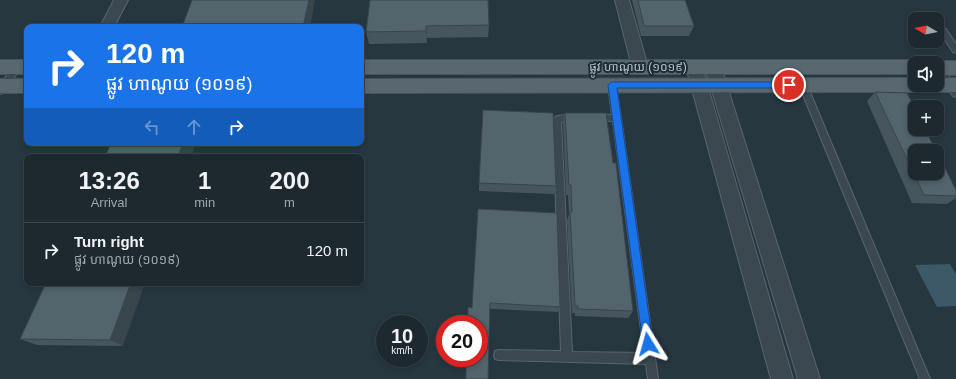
<!DOCTYPE html>
<html lang="en">
<head>
<meta charset="utf-8">
<style>
	:root { --surface:#1d292f; --page:#2a353b; --text:#f1f3f6; --muted:#a0a6aa; --line:#3b454b }
	body { margin:0; font-family:Arial,"Noto Sans Khmer",sans-serif; background:var(--page); color:var(--text); height:100vh; display:flex; flex-direction:column; font-size:15px; white-space:nowrap }
	* { box-sizing:border-box; margin:0 }
	p { font-size:13px; color:var(--muted) }
	.icon { flex:none; width:22px; height:22px; fill:none; stroke:currentColor; stroke-width:2; stroke-linecap:round; stroke-linejoin:round }
	.map { position:relative; flex:1; overflow:hidden }
	.drawer { position:absolute; left:24px; top:154px; width:340px; height:132px; display:flex; flex-direction:column; background:var(--surface); border-radius:8px; box-shadow:0 2px 6px #0003,0 0 0 1px var(--line) }
	.drawer>* { flex:none }
	.hud { position:absolute; left:24px; top:24px; width:340px; height:122px; border-radius:8px; box-shadow:0 2px 6px #0003,0 0 0 1px var(--line); background:#1a73e8; color:#fff; overflow:hidden }
	.needle { width:26px; rotate:280deg }
	.buttons { position:absolute; left:908px; top:12px; display:grid; gap:8px }
	.buttons a { display:grid; place-items:center; width:36px; height:36px; border-radius:8px; background:var(--surface); box-shadow:0 2px 6px #0003,0 0 0 1px var(--line); font-size:20px }
	.speed { position:absolute; left:376px; top:315px; display:flex; gap:8px; font-size:20px; font-weight:700; text-align:center }
	.speed>* { display:grid; place-content:center; width:52px; height:52px; border-radius:50%; background:var(--surface); box-shadow:0 2px 6px #0003,0 0 0 1px var(--line); line-height:1 }
	.speed small { font-size:10px; font-weight:400 }
	.speed .limit { border:6px solid #d22; background:#fff; color:#111 }
	.pin { position:absolute; display:grid; place-items:center; width:34px; height:34px; color:#fff; margin:-17px; border:2px solid #fff; border-radius:50%; box-shadow:0 1px 4px #0007 }
	.me { position:absolute; width:44px; margin:-22px; rotate:352deg; stroke-linejoin:round; filter:drop-shadow(0 0 3px #0008) }
	.turn { display:flex; align-items:center; gap:14px; height:84px; padding:0 16px; font-size:18px }
	.turn .icon { width:52px; height:52px; stroke-width:2.5 }
	.turn b { display:block; font-size:28px; line-height:34px }
	.lanes { display:flex; align-items:center; height:38px; padding:0 16px; background:#0003; justify-content:center; gap:20px; direction:ltr }
	.lanes .off { opacity:.35 }
	.eta { display:flex; justify-content:space-evenly; align-items:center; height:68px; text-align:center }
	.eta b { font-size:24px; font-weight:700; line-height:28px }
	ul { padding:0; list-style:none }
	li { display:flex; align-items:center; gap:12px; height:56px; padding:0 16px; border-top:1px solid var(--line) }
	li div { flex:1 }
	li b { display:block; font-size:15px }
	li em { font-style:normal }
	.map>svg:first-child { display:block }
</style>
</head>
<body>
<div class="map">
<svg width="956" height="379" viewBox="0 0 956 379">
	<rect width="100%" height="100%" fill="#27373f"/>
	<path fill="#3d5867" d="M950,264L956,274V306L937,307L915,265Z"/>
	<g fill="none" stroke-linecap="round" stroke-linejoin="round">
		<defs>
			<path id="lane" d="M943,28L946,29L956,44V53L953,52L939,31Z
				M17,64L21,67L20,69L3,93L0,94V85L14,65Z
				M939,65L942,66L956,88V97L953,96L937,71V66Z
				M612,82L616,85L621,118L658,379H648L646,364L499,360L495,359L494,355L495,351L499,350L561,351L553,119L557,116L576,114L580,117L579,119L561,122L572,352L644,353L613,121L596,120L592,117L596,114L612,115L608,85Z
				M803,82L807,85L930,379H920L799,85Z"/>
			<path id="street" d="M114,0H128L114,27H100Z
				M615,0H629L648,67L645,71L640,73L635,71L632,67Z
				M694,61L699,63L702,67L793,379H771L686,67L689,63Z
				M713,61L718,63L721,67L820,379H798L705,67L708,63Z"/>
			<path id="primary" d="M0,60H27V74H0Z
				M361,60H915L922,63H915V74H361Z
				M937,61H956V75H937V63H931Z
				M915,78V85H925L922,90L915,92L361,93V79Z
				M937,78H956V92H937L930,90L927,85H937Z
				M0,79H27V93H0Z"/>
		</defs>
		<use href="#lane" stroke="#59656d" stroke-width="2"/>
		<use href="#street" stroke="#59656d" stroke-width="2"/>
		<use href="#primary" stroke="#47545b" stroke-width="2"/>
		<use href="#lane" fill="#3b484f" fill-rule="evenodd"/>
		<use href="#street" fill="#3b484f" fill-rule="evenodd"/>
		<use href="#primary" fill="#59676f" fill-rule="evenodd"/>
	</g>
	<path fill="#47565d" d="M370,0L489,25L488,37L427,38V43L369,44L366,32Z
		M632,0H685L694,26L689,36H641Z
		M875,92L956,190V198L947,204L912,203L867,101Z
		M565,113L613,163L633,311L628,318L575,316V313H572L567,221L569,214L568,195H566L563,123Z
		M479,183L556,186L554,194L479,191Z
		M557,213L560,307L558,312L472,308Z
		M46,283L123,346L37,345L20,339Z"/>
	<path fill="#39464c" d="M309,0H315L310,27H303Z
		M426,26L427,38V43L426,31Z
		M183,143H196L191,157H178Z
		M131,283H145L123,346L110,340Z"/>
	<path fill="#52646c" stroke="#39464c" d="M192,0H309L303,27H182Z
		M370,0H488L489,25L426,26V31L366,32Z
		M638,0H685L694,26H644Z
		M875,92L907,93L915,109V129H925L936,151H915V173H937V152L956,190V196L924,195Z
		M483,110L553,113L556,186L479,183Z
		M565,113H606L613,163H616L633,311L578,309V306H575L570,212H572L571,185H569Z
		M111,143H183L178,157H105Z
		M478,209L557,213L560,307L490,303L488,379H466V358H479V324H468V307L472,308Z
		M46,283H131L110,340L20,339Z"/>
	<path fill="#1a73e8" stroke="#114b97" d="M612,82H789L793,85L789,88H617L653,344L652,348L648,349L644,348L643,344L608,85Z"/>
	<g text-anchor="middle" stroke-width="4" stroke-linejoin="round" paint-order="stroke">
		<g font-size="12" fill="#b7c2ca" stroke="#202d35">
			<text x="638" y="71">ផ្លូវ ហាណូយ (១០១៩)</text>
		</g>
	</g>
</svg>
<div class="buttons">
<a><svg class="needle" viewBox="-14 -14 28 28"><path d="M0-13l5 13h-10z" fill="#e53935"/><path d="M0 13l5-13h-10z" fill="#a0a6aa"/></svg></a>
<a><svg class="icon" aria-label="sound" viewBox="0 0 24 24"><path d="M4 9h4l5-4v14l-5-4H4zM17 9q2 3 0 6"/></svg></a>
<a>+</a>
<a>−</a>
</div>
<div class="speed"><div>10<small>km/h</small></div><div class="limit">20</div></div>
<div class="pin" style="left:789px;top:85px;background:#d93025"><svg class="icon" aria-label="arrive" viewBox="0 0 24 24"><path d="M6 21V4h12l-3 4 3 4H6"/></svg></div>
<svg class="me" style="left:648px;top:344px" viewBox="-20 -20 40 40"><path d="M0-17L14 15 0 8-14 15z" fill="#1a73e8" stroke="#fff" stroke-width="4"/></svg>
<div class="hud">
<div class="turn"><svg class="icon" aria-label="right" viewBox="0 0 24 24"><path d="M7 20v-9h11M14 6l5 5-5 5"/></svg><div><b>120 m</b>ផ្លូវ ហាណូយ (១០១៩)</div></div>
<div class="lanes"><svg class="icon off" aria-label="left" viewBox="0 0 24 24"><path d="M17 20v-9H6M10 6l-5 5 5 5"/></svg><svg class="icon off" aria-label="ahead" viewBox="0 0 24 24"><path d="M12 20V5M6 11l6-6 6 6"/></svg><svg class="icon" aria-label="right" viewBox="0 0 24 24"><path d="M7 20v-9h11M14 6l5 5-5 5"/></svg></div>
</div>
<section class="drawer">
<div class="eta">
<div><b>13:26</b><p>Arrival</p></div>
<div><b>1</b><p>min</p></div>
<div><b>200</b><p>m</p></div>
</div>
<ul>
<li><svg class="icon" aria-label="right" viewBox="0 0 24 24"><path d="M7 20v-9h11M14 6l5 5-5 5"/></svg><div><b>Turn right</b><p>ផ្លូវ ហាណូយ (១០១៩)</p></div><em>120 m</em></li>
</ul>
</section>
</div>
</body>
</html>
